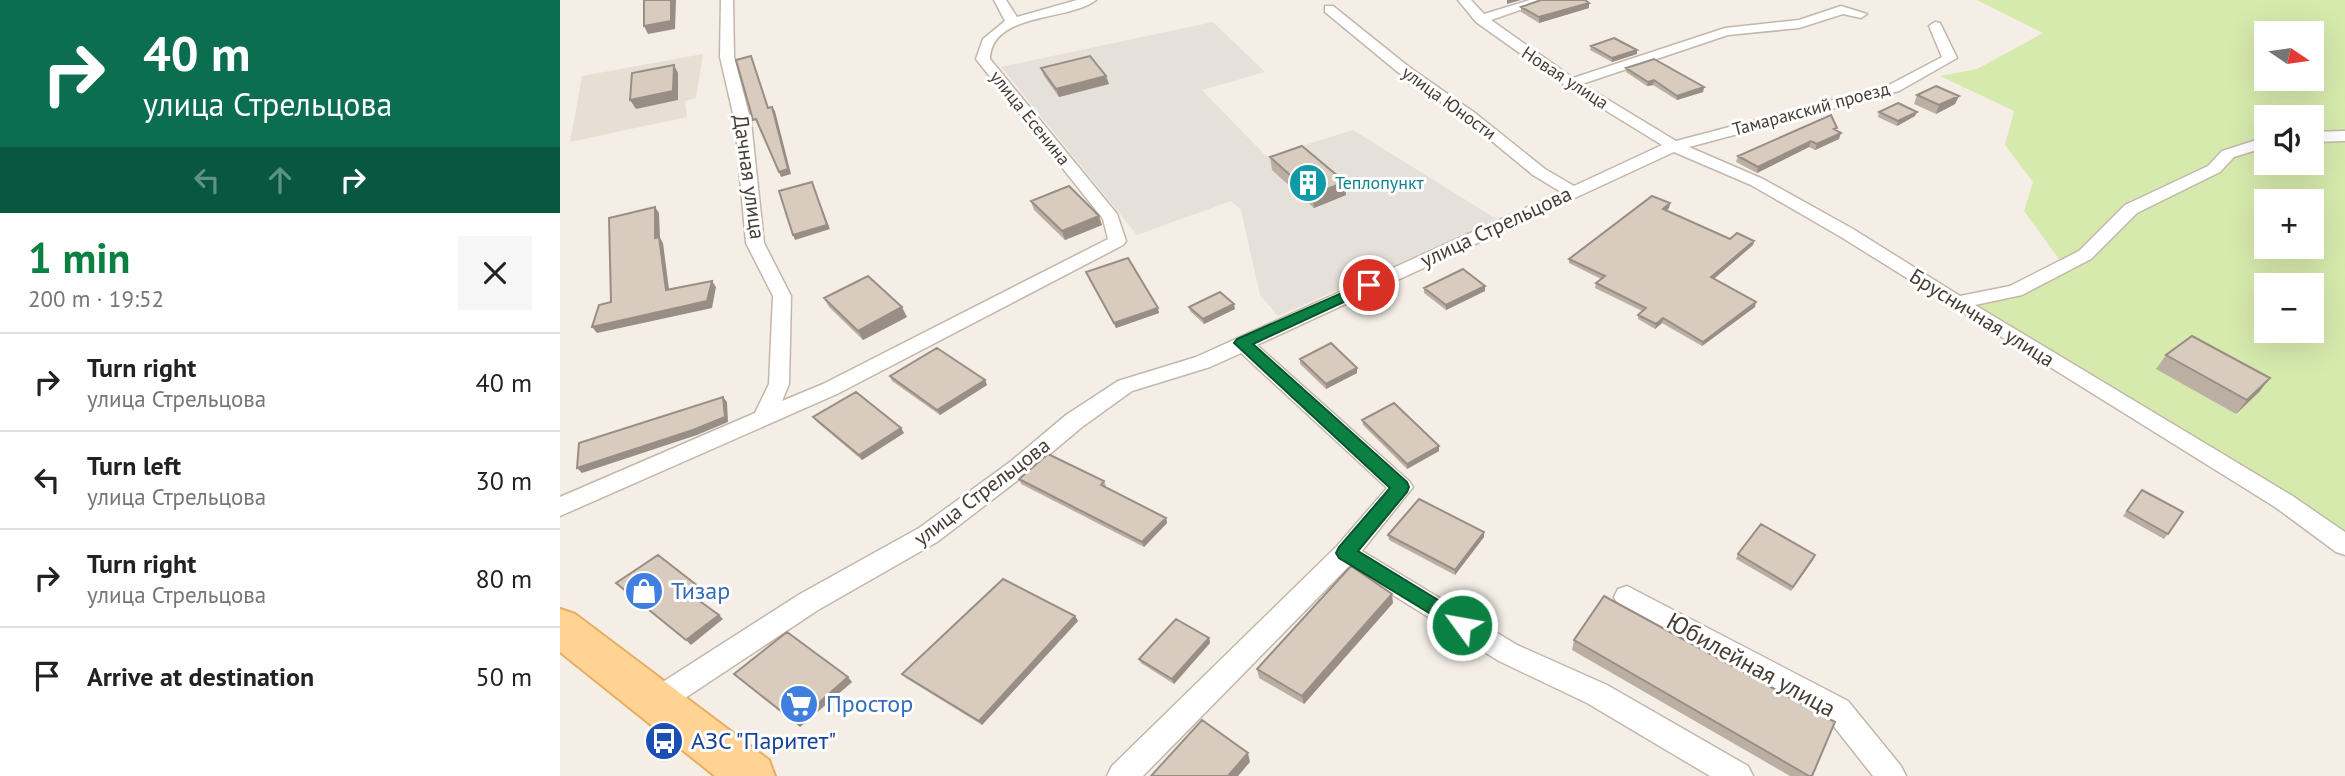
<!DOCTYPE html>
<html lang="en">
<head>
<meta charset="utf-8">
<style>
	:root { --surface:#fff; --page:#f6f6f6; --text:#222; --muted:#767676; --line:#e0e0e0; --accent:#0b8043 }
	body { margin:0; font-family:"PT Sans",sans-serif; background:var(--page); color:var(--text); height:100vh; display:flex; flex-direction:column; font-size:26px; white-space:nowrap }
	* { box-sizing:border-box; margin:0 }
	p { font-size:23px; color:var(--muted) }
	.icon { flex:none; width:38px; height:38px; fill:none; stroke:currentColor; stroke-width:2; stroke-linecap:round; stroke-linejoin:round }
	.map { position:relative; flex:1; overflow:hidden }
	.panel { display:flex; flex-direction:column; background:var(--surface); width:560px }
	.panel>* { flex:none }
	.top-card { background:#0b6e4f; color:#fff; overflow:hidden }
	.needle { width:46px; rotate:103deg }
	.buttons { position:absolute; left:1694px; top:21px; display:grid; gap:14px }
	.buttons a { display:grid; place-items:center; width:70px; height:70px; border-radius:0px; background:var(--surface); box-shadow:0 7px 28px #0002; font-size:35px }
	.pin { position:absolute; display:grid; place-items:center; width:60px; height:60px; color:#fff; margin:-30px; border:4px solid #fff; border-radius:50%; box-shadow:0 2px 7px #0007 }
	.me { position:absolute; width:77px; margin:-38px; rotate:302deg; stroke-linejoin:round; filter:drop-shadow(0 0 5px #0008) }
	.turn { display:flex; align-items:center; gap:24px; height:147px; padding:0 28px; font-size:32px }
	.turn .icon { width:91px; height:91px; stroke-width:2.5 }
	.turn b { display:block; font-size:49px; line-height:60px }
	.lanes { display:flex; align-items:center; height:66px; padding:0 28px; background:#0003; justify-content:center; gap:35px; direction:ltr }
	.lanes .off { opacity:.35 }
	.round { display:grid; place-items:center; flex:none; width:74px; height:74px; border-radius:0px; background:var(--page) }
	.summary { display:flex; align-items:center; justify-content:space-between; height:119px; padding:0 28px }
	h1 { font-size:42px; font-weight:600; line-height:52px; color:var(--accent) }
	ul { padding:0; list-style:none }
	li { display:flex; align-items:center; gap:21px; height:98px; padding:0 28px; border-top:2px solid var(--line) }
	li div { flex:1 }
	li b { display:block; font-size:26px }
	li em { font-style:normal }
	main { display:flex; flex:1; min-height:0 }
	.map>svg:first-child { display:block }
</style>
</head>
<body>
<main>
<section class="panel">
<div class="top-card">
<div class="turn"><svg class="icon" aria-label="right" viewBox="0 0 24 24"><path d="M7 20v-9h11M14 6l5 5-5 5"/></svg><div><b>40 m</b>улица Стрельцова</div></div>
<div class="lanes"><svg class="icon off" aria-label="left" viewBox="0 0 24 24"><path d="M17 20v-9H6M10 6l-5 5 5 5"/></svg><svg class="icon off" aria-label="ahead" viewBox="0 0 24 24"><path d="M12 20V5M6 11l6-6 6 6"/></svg><svg class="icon" aria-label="right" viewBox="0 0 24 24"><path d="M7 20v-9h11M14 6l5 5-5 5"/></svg></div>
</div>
<div class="summary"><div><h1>1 min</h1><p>200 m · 19:52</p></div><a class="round"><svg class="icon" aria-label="close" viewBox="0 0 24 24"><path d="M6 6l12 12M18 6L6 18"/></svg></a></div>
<ul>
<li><svg class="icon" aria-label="right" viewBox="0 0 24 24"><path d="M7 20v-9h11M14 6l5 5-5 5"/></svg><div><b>Turn right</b><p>улица Стрельцова</p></div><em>40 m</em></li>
<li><svg class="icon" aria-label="left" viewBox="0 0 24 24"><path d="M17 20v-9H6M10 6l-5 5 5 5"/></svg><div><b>Turn left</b><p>улица Стрельцова</p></div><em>30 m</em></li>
<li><svg class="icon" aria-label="right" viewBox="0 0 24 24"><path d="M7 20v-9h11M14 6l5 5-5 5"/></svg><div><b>Turn right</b><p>улица Стрельцова</p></div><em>80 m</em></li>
<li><svg class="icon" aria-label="arrive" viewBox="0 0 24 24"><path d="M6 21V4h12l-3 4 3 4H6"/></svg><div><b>Arrive at destination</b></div><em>50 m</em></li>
</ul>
</section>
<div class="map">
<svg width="1785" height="776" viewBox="0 0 1785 776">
	<rect width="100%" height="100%" fill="#f4eee6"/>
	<path fill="#e8dfd4" d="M143,54L136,98L125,101L127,117L10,142L22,76Z"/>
	<path fill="#e6e0db" d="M653,22L705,72L642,90L707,157L793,130L938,220L718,316L700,295L681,210L671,201L577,235L441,67Z"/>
	<path fill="#d7eaad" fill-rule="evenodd" d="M1417,0H1785V545L1397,303L1454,291L1504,266L1464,211L1473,182L1445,145L1454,111L1380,76L1417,69L1483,33ZM1706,33H1752V79H1706ZM1706,117H1752V163H1706ZM1706,201H1752V247H1706ZM1706,285H1752V331H1706Z"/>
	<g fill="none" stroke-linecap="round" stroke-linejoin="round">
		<defs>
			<path id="minor" d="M161,0H173L174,57L191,122L204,243L231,296L229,384L222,401L263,384L548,239L543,219L416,59L423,39L445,21L434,0H446L457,17L517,0H536C510,21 431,12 430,59L557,214L566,241L563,245L277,394L0,516V497L195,413L209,384L213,296L186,243L175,122L160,57Z
				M898,0H911L924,14L970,0H989L931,20L1013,78L1165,28L1239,20L1281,6L1307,14L1301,18L1283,14L1239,28L1168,35L1022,84L1116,141L1329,85L1382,57L1369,26L1375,22L1380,23L1397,58L1339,91L1129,147L1203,179L1293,229L1400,296L1450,286L1519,251L1565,205L1648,166L1662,151L1706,137V147L1674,157L1660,172L1577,213L1531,259L1462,295L1415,305L1731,495L1785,532V555L1776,552L1715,507L1281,237L1191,185L1114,152L697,345L849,481L853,487L802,551L957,645L1047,685L1188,766L1193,776H1150L1027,703L939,661L788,567L583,776H547L552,766L777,546L827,488L681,353L650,367L572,391L522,427L466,474L377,542L258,610L107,710L97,714L87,710L83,701L87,692L240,594L359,528L450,462L506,415L558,381L636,357L1001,192L973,175L905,119L839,73L765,12V6H773L849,67L915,113L985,169L1014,186L1102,145L1006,86L916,22Z
				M1785,131V141L1752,142V132Z
				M1067,586L1288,701L1341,766L1346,776H1313L1268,719L1058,605L1054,597L1058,589Z"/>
			<path id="primary" d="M0,609L15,614L209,760L215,776H155L0,652Z"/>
		</defs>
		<use href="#minor" stroke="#c3b7ab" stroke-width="3"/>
		<use href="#primary" stroke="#e9ad5f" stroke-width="4"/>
		<use href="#minor" fill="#fff" fill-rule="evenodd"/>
		<use href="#primary" fill="#ffd394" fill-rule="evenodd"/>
	</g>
	<path fill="#bbafa3" d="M1029,3V8L979,23L961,12V7Z
		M1031,46L1077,50V54L1052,62L1030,50Z
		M481,68L546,76L549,84L499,97L484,76Z
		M1066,68L1144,87L1143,92L1117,100L1093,85L1087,86L1066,72Z
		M1357,95L1399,96L1395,104L1376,114L1354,104Z
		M1319,112L1355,116L1337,126L1318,117Z
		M1277,128L1276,130L1279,139L1255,150L1249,147L1197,173L1176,162L1178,156Z
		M710,157L786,195L754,208L712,170Z
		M471,201L542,225L505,240L474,210Z
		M1110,203L1109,208L1106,211L1170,239L1194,241L1193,245L1154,279L1195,307L1142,346L1102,323L1095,329L1078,319V315L1082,311L1035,288L1036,283L1041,279L1009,263V259Z
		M526,272L599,313L556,328Z
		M925,286V291L886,310L864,293V288Z
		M264,298L347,317L303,340L269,307Z
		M629,307L675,309L644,324L630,311Z
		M1606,355L1710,378L1699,392L1676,414L1596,369Z
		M740,359L797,373L766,389L740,364Z
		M330,376L425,380L427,385L380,415L332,381Z
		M253,417L341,428L344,433L302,460L257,422Z
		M802,420L879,446V451L847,469L803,425Z
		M459,479L544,481L546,486L545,487L606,518L607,523L584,547L461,484Z
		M1582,490L1608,534L1604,539L1563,516Z
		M924,532V537L895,575L829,540L828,535Z
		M1178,554L1253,560L1231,591L1176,559Z
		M833,603L744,704L699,678L697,669Z
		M515,616L518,621L422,725L346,678L342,674Z
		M649,638L650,643L614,684L581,663L579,659Z
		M1014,640L1252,776H1230L1012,650Z
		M174,674L292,682L240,727Z"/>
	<path fill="#988e85" d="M111,0H116L115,29L88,34L84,26Z
		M947,0H961L947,4Z
		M1029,3V8L979,23V17Z
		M1077,50V54L1052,62V58Z
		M114,65L118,73V100L76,109L70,100Z
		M546,76L549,84L499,97L496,89Z
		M1094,80L1093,85L1087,86L1088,82Z
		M1144,87L1143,92L1117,100V96Z
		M1399,96L1395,104L1376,114L1379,105Z
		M212,107L215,111L231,174L221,177L219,172Z
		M1357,112L1355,116L1337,126L1338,121Z
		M1281,133L1279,139L1255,150L1257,144Z
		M1251,141L1249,147L1197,173L1198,167Z
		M252,182L270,229L235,240L233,235Z
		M785,182L786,195L754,208L752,195Z
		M1110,203L1109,208L1102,214L1103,209Z
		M95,207L99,213L100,238L103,243L110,297L106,290L95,238Z
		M539,216L542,225L505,240L502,231Z
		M1194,241L1193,245L1150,282L1151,277Z
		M152,281L156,287L152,308L37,333L32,327Z
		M925,286V291L886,310V305Z
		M1196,302L1195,307L1142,346L1143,342Z
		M674,304L675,309L644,324L643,319Z
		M342,307L347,317L303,340L298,331Z
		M598,308L599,313L556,328L554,323Z
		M1103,318L1102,323L1095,329L1096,324Z
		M797,368V373L766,389V384Z
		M1710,378L1699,392L1676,414L1687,400Z
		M425,380L427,385L380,415L377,410Z
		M163,397L167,402L168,422L137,435L22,473L17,468Z
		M341,428L344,433L302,460L299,455Z
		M879,446V451L847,469V464Z
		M606,518L607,523L584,547L582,542Z
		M924,532V537L895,575V570Z
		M1255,555L1253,560L1231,591L1233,587Z
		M143,590L148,595L138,601L134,597Z
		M832,594L833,603L744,704L742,696Z
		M159,615L163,619L131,645L126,640Z
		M515,616L518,621L422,725L419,721Z
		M649,638L650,643L614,684L612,679Z
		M288,677L292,682L240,727L236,723Z
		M688,753L690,762L678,776H668Z"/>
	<path fill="#d9cbbe" stroke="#988e85" stroke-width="2" d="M84,0H111V21L84,26Z
		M981,0H1025L1029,3L979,17L961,7Z
		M1054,38L1077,50L1052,58L1031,46Z
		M191,56L208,108L212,107L228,169L219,172L196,119L193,120L176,60Z
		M530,56L546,76L496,89L481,68Z
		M1094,59L1144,87L1117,96L1094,80L1088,82L1066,68Z
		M114,65L113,91L70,100L72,73Z
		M1376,86L1399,96L1379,105L1357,95Z
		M1338,103L1357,112L1338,121L1319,112Z
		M1271,115L1277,128L1274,129L1281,133L1257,144L1251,141L1198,167L1178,156Z
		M742,146L785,182L752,195L710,157Z
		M252,182L267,225L233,235L219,191Z
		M509,186L539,216L502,231L471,201Z
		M1092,196L1110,203L1103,209L1170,239L1177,233L1194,241L1151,277L1196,302L1143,342L1103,318L1096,324L1078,315L1086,308L1036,283L1045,276L1009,259Z
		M95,207V238L99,237L106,290L152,281L147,301L32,327L39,305L51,302L49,218Z
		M568,258L598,308L554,323L526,272Z
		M903,269L925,286L886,305L864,288Z
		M308,276L342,307L298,331L264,298Z
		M660,292L674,304L643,319L629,307Z
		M1632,336L1710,378L1687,400L1606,355Z
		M771,343L797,368L766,384L740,359Z
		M377,348L425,380L377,410L330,376Z
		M296,392L341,428L299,455L253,417Z
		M163,397L165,417L133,430L17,468L19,443Z
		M834,403L879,446L847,464L802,420Z
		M488,454L544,481L541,485L606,518L582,542L459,479Z
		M1582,490L1623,512L1608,534L1567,511Z
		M859,499L924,532L895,570L828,535Z
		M1201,524L1255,555L1233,587L1178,554Z
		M98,555L143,590L134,597L159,615L126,640L56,583Z
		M791,566L832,594L742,696L697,669Z
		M443,579L515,616L419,721L342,674Z
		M1044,596L1275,722L1252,776H1249L1014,640Z
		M616,619L649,638L612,679L579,659Z
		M227,632L288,677L236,723L174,674Z
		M642,720L688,753L668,776H591Z"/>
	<path fill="#0b8043" stroke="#07532c" stroke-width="2" d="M809,281L816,285L814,288L693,344L847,482L849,487L847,492L798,551L909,619L912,625L909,631L902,633L779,558L776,553L779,547L830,488L674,343L677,339Z"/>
	<defs>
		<symbol id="building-disc" viewBox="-11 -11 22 22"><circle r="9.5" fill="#0f9aa8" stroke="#fff"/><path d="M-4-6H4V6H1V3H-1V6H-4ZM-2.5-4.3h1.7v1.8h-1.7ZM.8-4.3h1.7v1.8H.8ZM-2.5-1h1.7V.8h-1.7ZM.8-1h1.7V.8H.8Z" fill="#fff"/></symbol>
		<symbol id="shop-disc" viewBox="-11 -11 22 22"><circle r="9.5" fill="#3f7fe0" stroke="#fff"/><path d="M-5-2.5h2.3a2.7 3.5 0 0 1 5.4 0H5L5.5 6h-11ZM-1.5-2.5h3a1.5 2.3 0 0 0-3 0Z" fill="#fff"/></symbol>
		<symbol id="supermarket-disc" viewBox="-11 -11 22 22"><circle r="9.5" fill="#3f7fe0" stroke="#fff"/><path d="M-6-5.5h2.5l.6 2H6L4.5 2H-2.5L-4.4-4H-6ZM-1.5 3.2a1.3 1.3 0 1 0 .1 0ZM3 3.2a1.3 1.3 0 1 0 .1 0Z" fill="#fff"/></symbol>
		<symbol id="bus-disc" viewBox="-11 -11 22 22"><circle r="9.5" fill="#1a4fb4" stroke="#fff"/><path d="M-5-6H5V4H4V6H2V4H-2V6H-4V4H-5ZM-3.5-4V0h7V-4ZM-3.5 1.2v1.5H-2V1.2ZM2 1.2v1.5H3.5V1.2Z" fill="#fff"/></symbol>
	</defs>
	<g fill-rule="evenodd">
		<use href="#building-disc" x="726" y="161" width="44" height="44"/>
		<use href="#shop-disc" x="62" y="569" width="44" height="44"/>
		<use href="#supermarket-disc" x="217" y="682" width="44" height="44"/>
		<use href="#bus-disc" x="82" y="719" width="44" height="44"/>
	</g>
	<g text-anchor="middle" stroke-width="6" stroke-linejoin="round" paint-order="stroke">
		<g font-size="18" fill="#473e35" stroke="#fff">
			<text transform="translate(1005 78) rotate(33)" y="6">Новая улица</text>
			<text transform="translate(889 103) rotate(36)" y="6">улица Юности</text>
			<text transform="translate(1251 109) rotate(-15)" y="6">Тамаракский проезд</text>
			<text transform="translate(470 118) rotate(51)" y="6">улица Есенина</text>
		</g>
		<g font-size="18" fill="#0d838f" stroke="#fff" text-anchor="start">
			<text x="775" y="189">Теплопункт</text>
		</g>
		<g font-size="21" fill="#473e35" stroke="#fff">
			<text transform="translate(189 177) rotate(82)" y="7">Дачная улица</text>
			<text transform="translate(936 227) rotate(-25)" y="7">улица Стрельцова</text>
			<text transform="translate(1422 318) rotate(32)" y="7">Брусничная улица</text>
			<text transform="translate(422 492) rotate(-37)" y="7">улица Стрельцова</text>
		</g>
		<g font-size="24" fill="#366cbe" stroke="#fff" text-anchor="start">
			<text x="111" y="599">Тизар</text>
			<text x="266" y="712">Простор</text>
		</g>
		<g font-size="24" fill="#473e35" stroke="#fff">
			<text transform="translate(1191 665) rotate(29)" y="8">Юбилейная улица</text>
		</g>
		<g font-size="24" fill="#164399" stroke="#fff" text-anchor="start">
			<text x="131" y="749">АЗС "Паритет"</text>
		</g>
	</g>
</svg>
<div class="buttons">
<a><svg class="needle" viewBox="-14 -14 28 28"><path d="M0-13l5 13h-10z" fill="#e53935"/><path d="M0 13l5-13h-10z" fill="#767676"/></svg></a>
<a><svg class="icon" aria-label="sound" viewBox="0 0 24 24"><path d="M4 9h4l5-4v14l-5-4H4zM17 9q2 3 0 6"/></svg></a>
<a>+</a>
<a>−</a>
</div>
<div class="pin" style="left:809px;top:285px;background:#d93025"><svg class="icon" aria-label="arrive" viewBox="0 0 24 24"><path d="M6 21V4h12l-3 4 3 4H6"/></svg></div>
<svg class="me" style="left:902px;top:625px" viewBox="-20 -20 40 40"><circle r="17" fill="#0b8043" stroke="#fff" stroke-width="3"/><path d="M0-11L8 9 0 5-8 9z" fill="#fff"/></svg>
</div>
</main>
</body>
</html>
